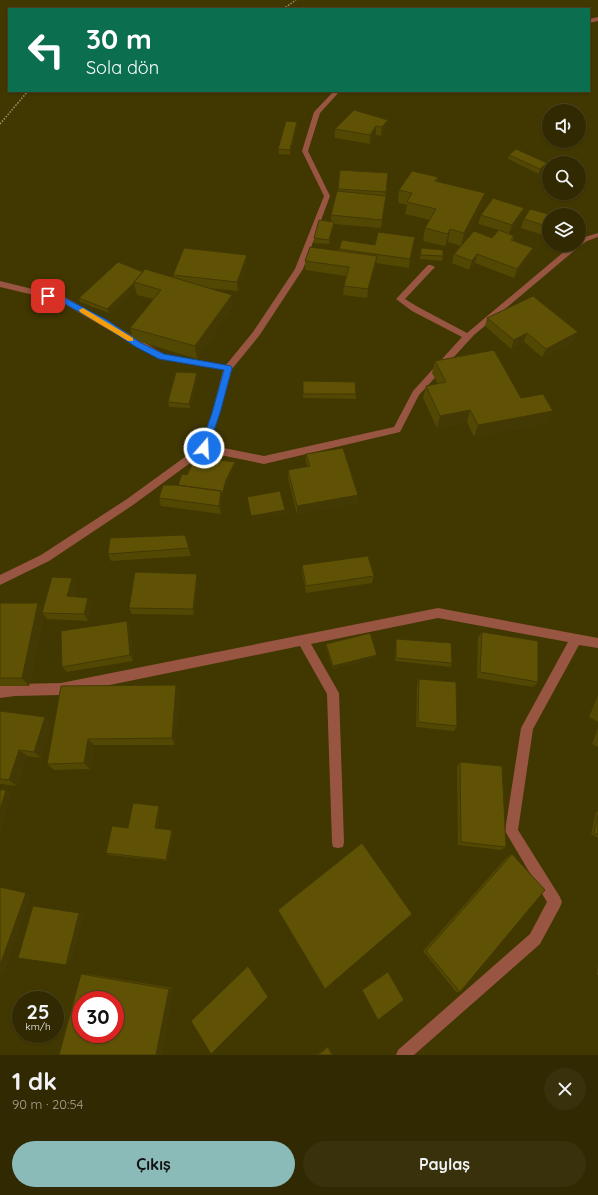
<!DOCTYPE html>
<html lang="tr">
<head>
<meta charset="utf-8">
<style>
	:root { --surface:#312901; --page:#39310b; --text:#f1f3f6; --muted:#a8a699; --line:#4c4523; --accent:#8bbbb9 }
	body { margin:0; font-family:Quicksand,sans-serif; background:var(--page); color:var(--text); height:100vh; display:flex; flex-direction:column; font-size:15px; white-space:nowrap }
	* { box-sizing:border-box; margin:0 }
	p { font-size:13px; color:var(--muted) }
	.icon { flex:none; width:22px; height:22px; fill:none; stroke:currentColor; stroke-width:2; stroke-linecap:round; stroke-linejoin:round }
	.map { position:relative; height:1055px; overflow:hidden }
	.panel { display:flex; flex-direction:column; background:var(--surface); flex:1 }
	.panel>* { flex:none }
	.top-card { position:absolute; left:8px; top:8px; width:582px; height:84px; border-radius:0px; box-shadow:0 1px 3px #0004,0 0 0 1px var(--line); background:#0b6e4f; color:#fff; overflow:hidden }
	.fabs { position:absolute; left:542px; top:104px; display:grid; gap:8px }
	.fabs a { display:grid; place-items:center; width:44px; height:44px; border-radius:50%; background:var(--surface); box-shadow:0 1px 3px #0004,0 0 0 1px var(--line); font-size:20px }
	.speed { position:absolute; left:12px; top:991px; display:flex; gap:8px; font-size:20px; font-weight:700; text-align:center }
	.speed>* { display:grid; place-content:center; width:52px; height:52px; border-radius:50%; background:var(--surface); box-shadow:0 1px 3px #0004,0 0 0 1px var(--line); line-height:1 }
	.speed small { font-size:10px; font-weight:400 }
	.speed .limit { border:6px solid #d22; background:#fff; color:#111 }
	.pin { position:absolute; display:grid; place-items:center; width:34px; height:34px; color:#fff; margin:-17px; border-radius:8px; box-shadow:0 2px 6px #0006 }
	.me { position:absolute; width:44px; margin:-22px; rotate:19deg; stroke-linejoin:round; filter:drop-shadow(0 0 3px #0008) }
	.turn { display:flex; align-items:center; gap:14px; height:84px; padding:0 12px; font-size:18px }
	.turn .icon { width:52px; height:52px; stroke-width:2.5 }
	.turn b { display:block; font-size:28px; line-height:34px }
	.round { display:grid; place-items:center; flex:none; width:42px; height:42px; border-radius:21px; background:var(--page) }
	.overview { display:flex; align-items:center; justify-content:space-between; height:68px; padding:0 12px }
	h1 { font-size:24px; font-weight:700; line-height:30px }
	.primary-button { display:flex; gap:8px; margin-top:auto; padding:8px 12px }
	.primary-button a { flex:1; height:46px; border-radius:24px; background:var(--accent); color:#111; font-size:16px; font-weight:700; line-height:46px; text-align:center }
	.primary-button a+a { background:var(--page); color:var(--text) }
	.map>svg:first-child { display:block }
</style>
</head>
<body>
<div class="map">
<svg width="598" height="1055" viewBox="0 0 598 1055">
	<rect width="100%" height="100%" fill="#413701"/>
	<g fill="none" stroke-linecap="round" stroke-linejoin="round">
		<path stroke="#9c956a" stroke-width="1.5" stroke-dasharray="1.5 1.5" stroke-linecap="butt" d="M283,9L296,0
			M0,124L28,91"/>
		<path fill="#985642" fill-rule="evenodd" d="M598,17V21L589,23V19Z
			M334,91H340L320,113L308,151L330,196L303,269L259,336L232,369L220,413L209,445L264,456L394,427L413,391L462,337L412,311L396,299L428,265H431L435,267L405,299L418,307L467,333L572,245H579V239L598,233V237L587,241L581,245L474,335L419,395L400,432L264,464L205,452L133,505L49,561L0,585V575L41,555L127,499L200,446L212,413L223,370L159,359L59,301L0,287V281L65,297L164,354L226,365L253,332L295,269L324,196L302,151L314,112Z
			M438,608L598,638V648L579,645L533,729L518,830L560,897L562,902L560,907L540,944L414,1055H396L398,1050L530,934L547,902L505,831L521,728L568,642L438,618L311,644L339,693L344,842L343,847L338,848L333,847L332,842L327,694L300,646L61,695L15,696L0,698V686L15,684L61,683Z"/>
	</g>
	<path fill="#534704" d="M354,110L387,129L381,136L376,135L370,144L335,138V129Z
		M297,122V126L290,155L279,154L278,149Z
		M509,155L545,167L539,174L508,159Z
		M438,177L437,182L485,193L482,206L462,244L492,238L499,230L478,224L481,215L524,208L521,217L509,234L514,236L513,240L533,248L530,257L514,278L475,263L469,270L452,263L454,254L461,246L448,242L445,246L423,241L425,228L430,220L405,214L407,205L398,203L399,190Z
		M338,189L386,192L381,228L334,224V227L329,244L314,243V238L331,222V215Z
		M549,215V237L521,228L524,219Z
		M415,237L409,268L376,263L367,298L343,295L344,286L346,276L305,270V261L339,250V249L375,245Z
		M421,248L443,256L442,261L420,259Z
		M247,255V264L238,291L208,288L233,307L197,359L134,340L130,328L153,299L137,295L135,288L109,313L80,302L79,298L143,272L173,278V275Z
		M487,318L574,341L542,357L524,342L511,349L485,326Z
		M435,361L521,398L548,423L474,437L467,422L437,428L423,398L426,386L438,384L432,373Z
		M198,378L190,408L169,407L168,402Z
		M303,381L356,394V399L303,398Z
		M306,454L358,495L357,503L297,514L288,478V470L308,467L306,462Z
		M235,462V466L226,485L222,499L221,514L161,506L159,498L178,485L187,475Z
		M185,535L191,556L111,561L108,554Z
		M302,565L374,576L372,583L306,593L302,572Z
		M72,578L76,585L73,597L92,604L88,621L47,619L44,615L29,686H0V603H38L43,610Z
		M198,581L194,615L132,614L129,608Z
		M127,621L130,627L133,661L67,672L62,667Z
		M482,632L538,682L533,687L477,678L478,638Z
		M396,639L452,663L451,667L395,661L396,642Z
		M326,644L377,655L376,658L333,669L326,647Z
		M419,679L457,726L454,731L416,727L417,684Z
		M176,685L180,693L175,745H94L90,769L54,770L47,764Z
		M598,695V722L589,717Z
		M0,711L52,724L41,758L27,756L17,786L0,784Z
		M598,728V747L592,744Z
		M460,762L506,847L501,850L458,845L457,766Z
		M159,806L160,807L157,828L173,832L168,861L109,855L106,853L128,828Z
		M598,811V838L591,834L596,812Z
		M512,854L460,992H456L423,951L507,857Z
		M598,963V975H597Z
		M387,972H388L378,1020L377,1019L362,990Z
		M81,974H88L173,988L161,1055H59Z
		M328,1046L333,1055H317Z"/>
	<path fill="#433904" d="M388,120L387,129L381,136L382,127Z
		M297,122V126L290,155V150Z
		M376,126V135L370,144V135Z
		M547,163L545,167L539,174L540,169Z
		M485,193L482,206L461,246L464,233Z
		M524,208L521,217L509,234L512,225Z
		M334,222V227L329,244V240Z
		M450,229L448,242L445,246L448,234Z
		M415,237L414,246L409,268L410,259Z
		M533,248L530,257L514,278L517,269Z
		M477,254L475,263L469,270L472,261Z
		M247,255V264L238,291L237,282Z
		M377,256L376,265L367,298L368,289Z
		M134,283L135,288L109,313L107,309Z
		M232,295L233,307L197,359L195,346Z
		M578,332L574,341L542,357L546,349Z
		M527,333L524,342L511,349L514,340Z
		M197,373L198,378L190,408L189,404Z
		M470,410L467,422L437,428L440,416Z
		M553,411L548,423L474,437L478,425Z
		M235,462V466L226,485L222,499L221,514L219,506L221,491Z
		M358,495L357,503L297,514V506Z
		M285,510V514L252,520L251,516Z
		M197,574L198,581L194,615L193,609Z
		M72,578L76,585L71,603L67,596Z
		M88,598L92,604L88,621L84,614Z
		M38,603L44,612L42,613L44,615L29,686L22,678Z
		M127,621L130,627L133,661L130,655Z
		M377,655L376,658L333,669V666Z
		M176,685L180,693L175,745L172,738Z
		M45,717L52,724L41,758L34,752Z
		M88,739L94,745L90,769L84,763Z
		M19,750L27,756L17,786L9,780Z
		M6,790L12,794L0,834V810Z
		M159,806L160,807L156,830L155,828Z
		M172,830L173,832L168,861L166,860Z
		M26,893L32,894L4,974H0V965Z
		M79,913L84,915L71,966L66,965Z
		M173,988L161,1055H156L169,989Z"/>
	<path fill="#605205" stroke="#433904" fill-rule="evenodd" d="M354,110L388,120L382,127L376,126L370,135L335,129Z
		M286,121L297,122L290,150L278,149Z
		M516,149L547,163L540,169L509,155Z
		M340,170L388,173L386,192L338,189Z
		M412,171L438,177L435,181L485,193L464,233L450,229L448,234L425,228L436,209L407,202L412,193L399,190Z
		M337,191L386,196L382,220L331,215Z
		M493,198L524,208L512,225L481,215Z
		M530,209L551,215H549V227L524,219Z
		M319,220L334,222L329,240L314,238Z
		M499,230L514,236L511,240L533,248L517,269L477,254L472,261L454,254L474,231L492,238Z
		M378,232L415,237L410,259L339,249L342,240L375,245Z
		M310,247L377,256L368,289L344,286L349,267L305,261Z
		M184,248L247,255L237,282L173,275Z
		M421,248L443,250V256L421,255Z
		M118,262L143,272L134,282V283L107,309L79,298Z
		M145,269L232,295L195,346L130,328L161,290L134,282Z
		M533,296L578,332L546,349L527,333L514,340L487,318Z
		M494,350L521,398L543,394L553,411L478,425L470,410L440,416L426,386L446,382L435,361Z
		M176,372L197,373L189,404L168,402Z
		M303,381L355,382L356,394H303Z
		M343,448L358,495L297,506L288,470L310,466L306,454Z
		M196,457L235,462L226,480L222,495L221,491L178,485L182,474L187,475Z
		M163,485H176L221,491L219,506L159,498Z
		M280,491L285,510L251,516L247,497Z
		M185,535L189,548L108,554L110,538Z
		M368,556L374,576L306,586L302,565Z
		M135,572L197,574L193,609L129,608Z
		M52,577L72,578L67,596L88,598L84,614L42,613Z
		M0,603H38L22,678H0Z
		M127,621L130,655L62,667L61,631Z
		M482,632L538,641V682L480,672Z
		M370,633L377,655L333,666L326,644Z
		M396,639L451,643L452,663L396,658Z
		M419,679L456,682L457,726L418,722Z
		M176,685L172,738L88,739L84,763L47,764L61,686Z
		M0,711L45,717L34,752L19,750L9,780L0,779Z
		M460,762L502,766L506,847L461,842Z
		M0,790H6L0,810Z
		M133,803L159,806L155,828L172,830L166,860L106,853L112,826L128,828Z
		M598,815V835L594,833Z
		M362,843L412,914L325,989L278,910Z
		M512,854L545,890L460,992L426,951Z
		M0,887L26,893L0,965Z
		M33,906L79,913L66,965L18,958Z
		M248,966L268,997L211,1054L191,1021Z
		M388,972L404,1000L378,1020L362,990Z
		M81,974L169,989L156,1055H59ZM81,1000H115V1034H81Z
		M328,1047L332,1055H318Z"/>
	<path fill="#1a73e8" stroke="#114b97" d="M48,293L65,298L107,320L141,343L164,354L231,366L232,368L220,413L207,450L204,451L200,448L212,413L224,370L159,359L136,347L101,324L74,309L60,301L46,297V294Z"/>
	<path fill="#f59e0b" d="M83,308L133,338V341H128L80,312L79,310Z"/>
</svg>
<div class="fabs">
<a><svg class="icon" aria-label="sound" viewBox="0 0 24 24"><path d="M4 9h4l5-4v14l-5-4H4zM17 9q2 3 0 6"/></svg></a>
<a><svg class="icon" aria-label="search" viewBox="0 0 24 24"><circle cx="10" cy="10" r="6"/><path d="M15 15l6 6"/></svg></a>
<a><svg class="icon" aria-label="layers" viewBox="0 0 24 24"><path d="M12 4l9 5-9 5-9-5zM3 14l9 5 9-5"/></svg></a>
</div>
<div class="speed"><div>25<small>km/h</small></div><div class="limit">30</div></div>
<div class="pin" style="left:48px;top:296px;background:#d93025"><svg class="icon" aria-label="arrive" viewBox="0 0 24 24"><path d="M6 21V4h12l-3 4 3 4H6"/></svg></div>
<svg class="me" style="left:204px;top:448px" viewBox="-20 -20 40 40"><circle r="17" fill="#1a73e8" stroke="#fff" stroke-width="3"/><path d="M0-11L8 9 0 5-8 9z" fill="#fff"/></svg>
<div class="top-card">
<div class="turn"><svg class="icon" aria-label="left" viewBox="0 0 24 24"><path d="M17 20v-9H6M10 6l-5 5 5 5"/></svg><div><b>30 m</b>Sola dön</div></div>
</div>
</div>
<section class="panel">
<div class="overview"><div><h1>1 dk</h1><p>90 m · 20:54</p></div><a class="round"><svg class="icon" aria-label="close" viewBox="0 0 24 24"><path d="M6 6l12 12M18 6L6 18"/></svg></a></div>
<div class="primary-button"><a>Çıkış</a><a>Paylaş</a></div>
</section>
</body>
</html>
